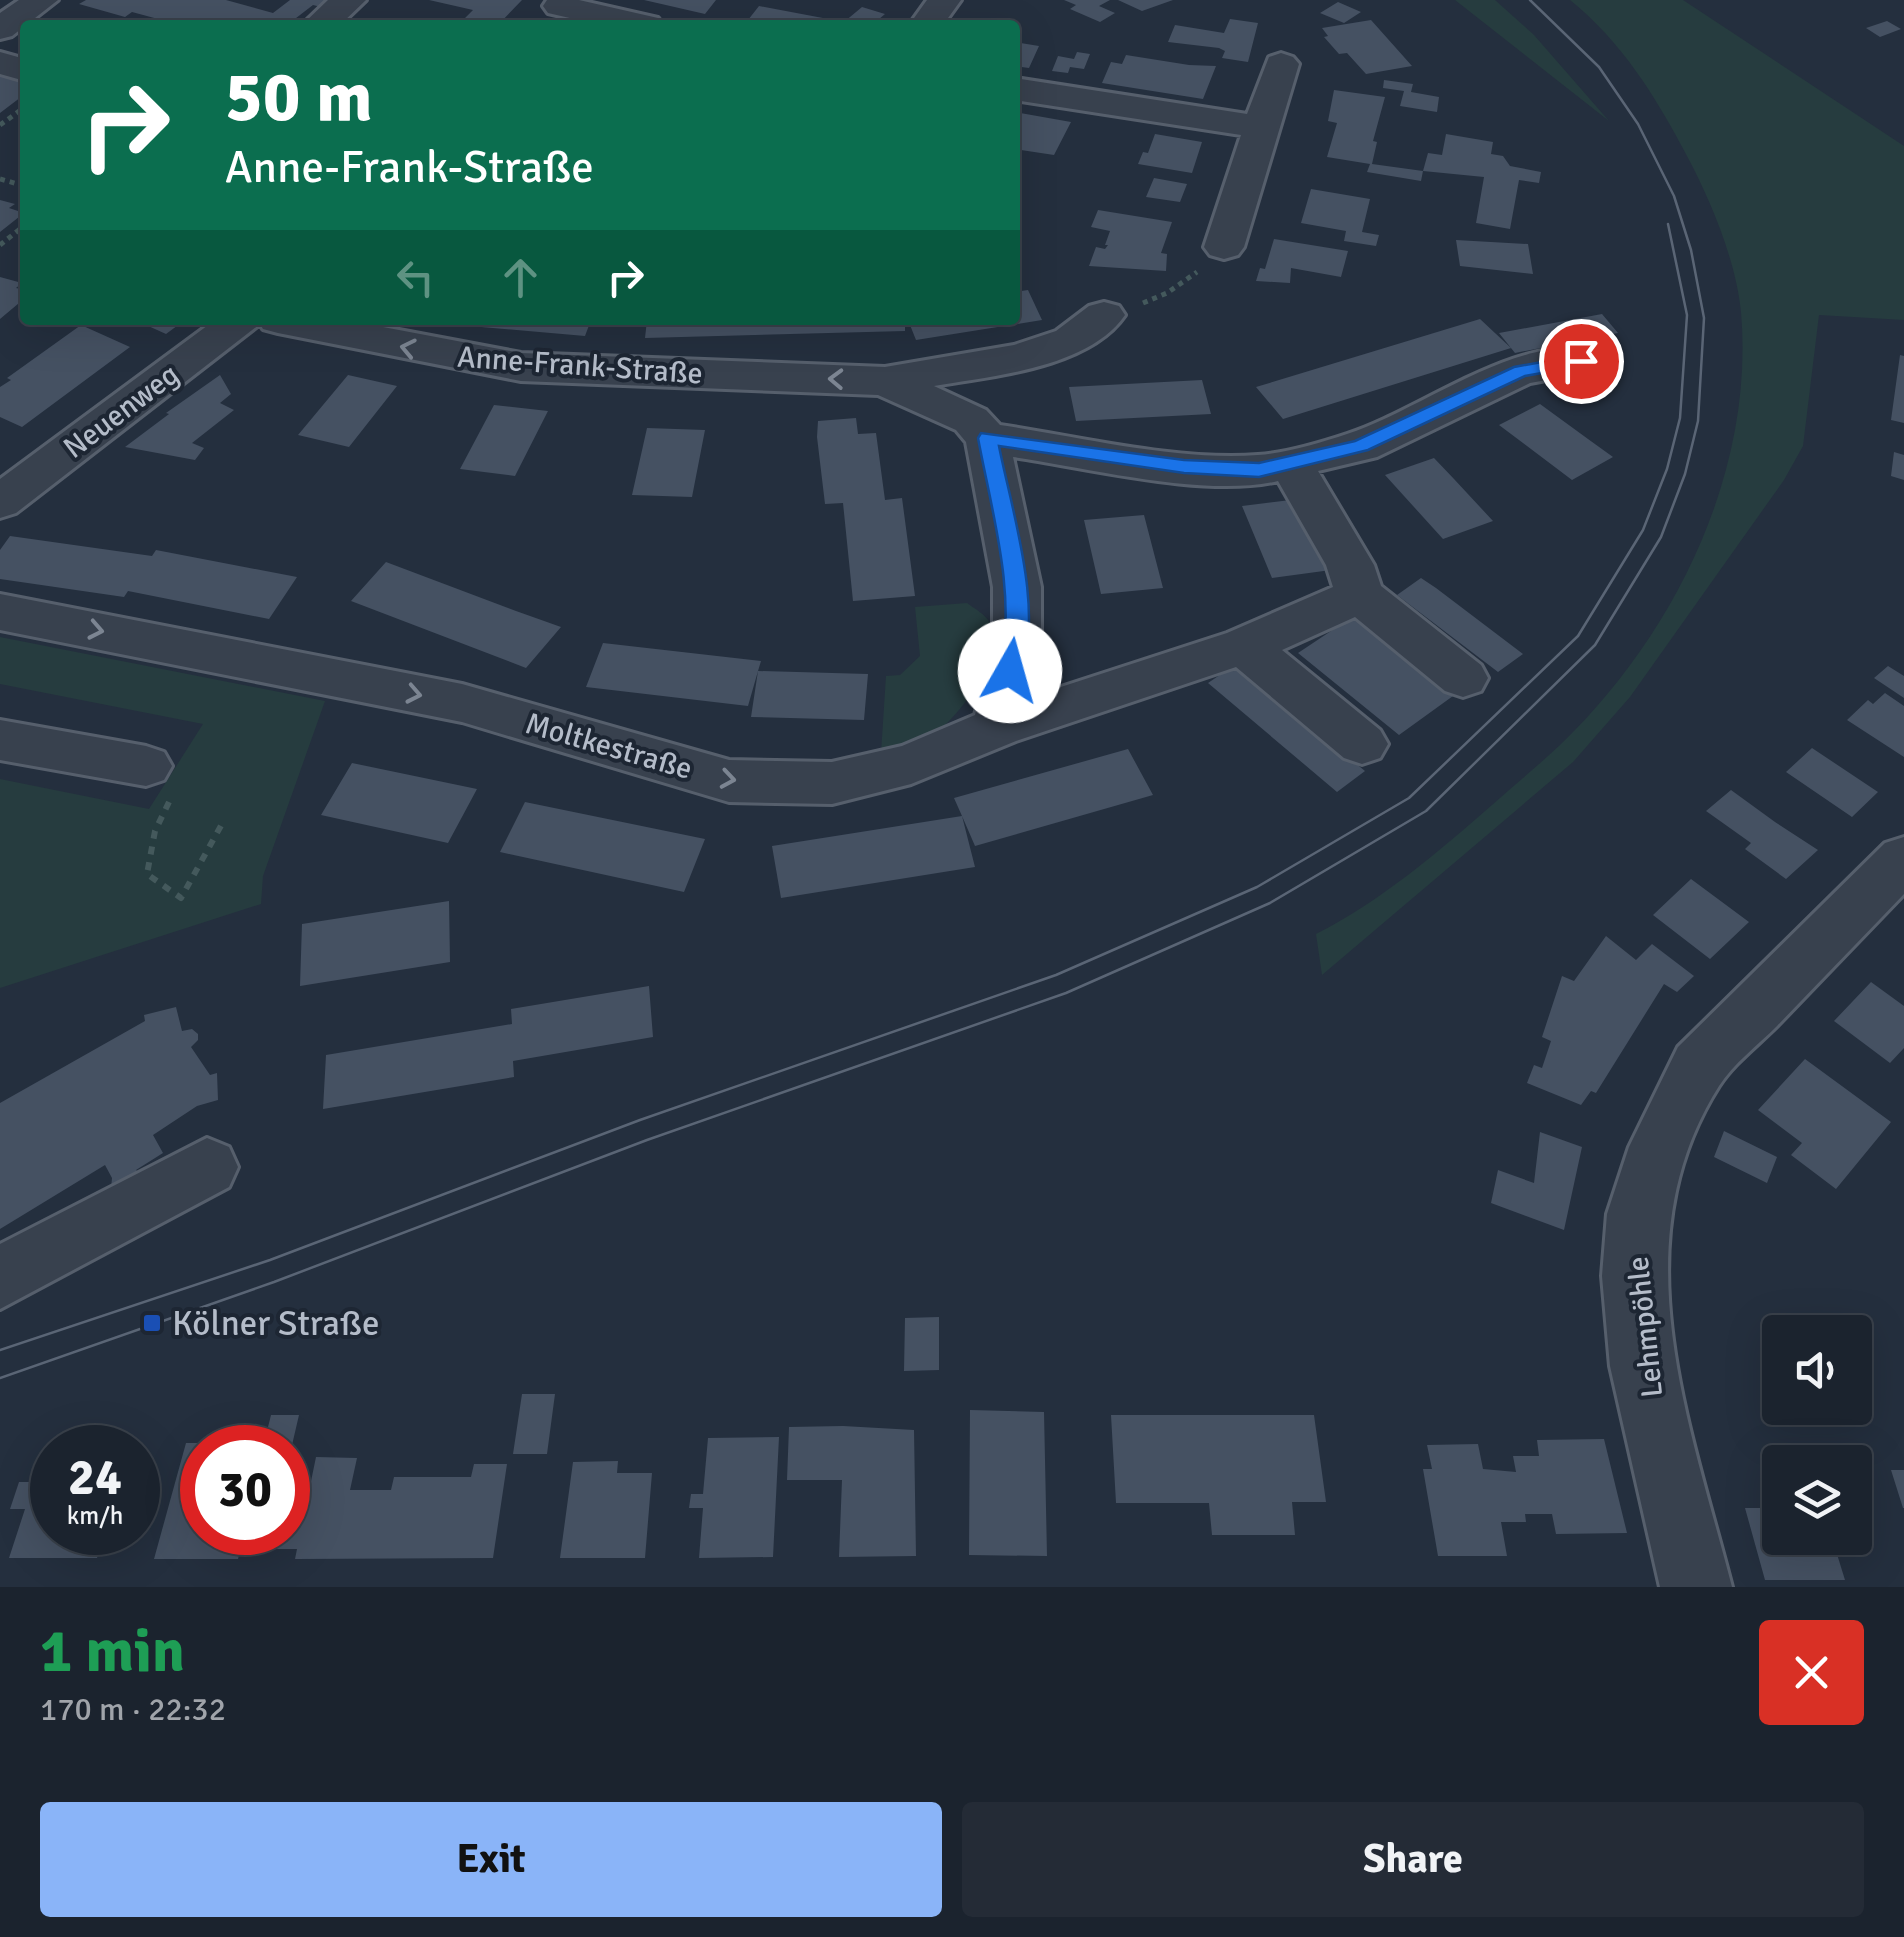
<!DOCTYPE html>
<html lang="en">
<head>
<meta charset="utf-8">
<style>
	:root { --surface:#1b232e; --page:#242b36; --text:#f1f3f6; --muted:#a0a4aa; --line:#39404a; --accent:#8ab4f8 }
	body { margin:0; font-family:Signika,sans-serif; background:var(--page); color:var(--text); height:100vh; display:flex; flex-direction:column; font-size:38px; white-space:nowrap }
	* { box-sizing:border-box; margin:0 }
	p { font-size:32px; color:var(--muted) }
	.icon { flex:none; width:55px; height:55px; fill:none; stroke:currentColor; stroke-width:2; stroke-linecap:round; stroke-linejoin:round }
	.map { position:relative; height:1587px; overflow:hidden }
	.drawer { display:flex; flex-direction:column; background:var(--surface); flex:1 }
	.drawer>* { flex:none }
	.guide { position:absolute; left:20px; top:20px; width:1000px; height:305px; border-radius:10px; box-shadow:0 10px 40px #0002,0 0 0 2px var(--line); background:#0b6e4f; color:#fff; overflow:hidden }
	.tools { position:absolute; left:1762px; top:1315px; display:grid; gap:20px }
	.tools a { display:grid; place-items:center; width:110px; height:110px; border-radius:10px; background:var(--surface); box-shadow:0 10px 40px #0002,0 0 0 2px var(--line); font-size:50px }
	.speed { position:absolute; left:30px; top:1425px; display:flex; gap:20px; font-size:50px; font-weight:700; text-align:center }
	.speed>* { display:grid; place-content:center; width:130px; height:130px; border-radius:50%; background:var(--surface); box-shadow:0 10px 40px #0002,0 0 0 2px var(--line); line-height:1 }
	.speed small { font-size:25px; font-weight:400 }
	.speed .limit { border:15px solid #d22; background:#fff; color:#111 }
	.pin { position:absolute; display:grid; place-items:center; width:85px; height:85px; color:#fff; margin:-42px; border:5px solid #fff; border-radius:50%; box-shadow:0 2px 10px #0007 }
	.me { position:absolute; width:110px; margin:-55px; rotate:7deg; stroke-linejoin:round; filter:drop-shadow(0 0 8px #0008) }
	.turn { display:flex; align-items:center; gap:35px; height:210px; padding:0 40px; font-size:45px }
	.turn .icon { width:130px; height:130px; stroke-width:2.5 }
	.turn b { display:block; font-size:70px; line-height:85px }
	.lanes { display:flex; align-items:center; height:95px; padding:0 40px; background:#0003; justify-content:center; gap:50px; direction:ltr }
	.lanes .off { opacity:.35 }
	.round { display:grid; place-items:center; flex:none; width:105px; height:105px; border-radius:10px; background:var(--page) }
	.overview { display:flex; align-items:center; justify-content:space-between; height:170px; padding:0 40px }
	h1 { font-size:60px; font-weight:700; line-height:75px; color:#1e9e55 }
	.action { display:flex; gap:20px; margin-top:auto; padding:20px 40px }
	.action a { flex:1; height:115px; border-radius:10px; background:var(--accent); color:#111; font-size:40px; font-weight:700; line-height:115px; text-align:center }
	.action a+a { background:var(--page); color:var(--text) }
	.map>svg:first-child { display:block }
</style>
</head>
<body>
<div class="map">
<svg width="1904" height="1587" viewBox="0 0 1904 1587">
	<rect width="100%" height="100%" fill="#242f3e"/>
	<path fill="#263c3f" d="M1455,0H1495L1534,35L1609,121Z
		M1570,0H1683L1904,146V320L1819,315L1803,446L1784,480L1630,697L1573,762L1322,975L1316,934C1381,901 1437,853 1492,805C1514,785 1538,766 1560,745C1674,636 1755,472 1741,312C1736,261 1711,201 1687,156C1656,97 1622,42 1570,0Z
		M967,603C975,609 985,614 990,623C1005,653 962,713 939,730C922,742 900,747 881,753L886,676L900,675L920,656L915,607Z
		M0,637L325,701L263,876L261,904L0,988V779L149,809L203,724L0,684Z"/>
	<path fill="#455162" d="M86,0H226L273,13L290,0H330L321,7L313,5L287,25H150L158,19L132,12L125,17L79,4Z
		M429,0H522L498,25L459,24L473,10Z
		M644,0H716L705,14Z
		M1064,0H1110L1099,6L1115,13L1100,22L1070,9L1076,5Z
		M1118,0H1173L1142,11Z
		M1338,2L1361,12L1344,23L1320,13Z
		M759,6L844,22L862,7L885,14L872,25H776L748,20Z
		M1230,19L1258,23L1248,62L1222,58L1225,51L1219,48L1168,42L1175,25L1224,33Z
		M1371,20L1412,66L1366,74L1347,53L1339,54L1324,37L1328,36L1322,28Z
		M1887,21L1901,29L1880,37L1866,28Z
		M1015,42L1039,46L1029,68L1015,66Z
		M1077,52L1090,54L1084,69L1070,67L1068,73L1052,71L1058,56L1074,59Z
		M1126,55L1189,65L1216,66L1203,99L1102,83L1111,62L1122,64Z
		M0,76L24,82L19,86L25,87V94L0,113Z
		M1384,80L1413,84L1411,92L1439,97L1437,112L1400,106L1404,91L1383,88Z
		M1334,90L1385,97L1373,141L1377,142L1372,164L1423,171L1421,181L1367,172L1370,164L1327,157L1337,123L1328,121Z
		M1015,112L1071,122L1054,155L1015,149Z
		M1155,134L1202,142L1192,173L1138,164L1143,152L1148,153Z
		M1446,134L1493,142L1491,154L1503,156L1510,166L1541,172L1539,183L1519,180L1510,229L1476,223L1484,177L1423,171L1428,153L1442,155Z
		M1154,178L1187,184L1180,202L1146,197Z
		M1311,189L1370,199L1362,232L1379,235L1376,246L1344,241L1346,231L1301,223Z
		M0,200L15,204L9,208L24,213L0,232Z
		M1098,210L1172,222L1161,253L1167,254L1166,271L1089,266L1096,247L1105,249L1108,245H1105L1110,231L1091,227Z
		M1274,239L1348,251L1341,277L1291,268L1290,283L1256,281L1260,268L1265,269Z
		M1456,240L1528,244L1533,274L1460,266Z
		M0,277L22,283L16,288L25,290V298L0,319Z
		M1028,290L1042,320L916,340L908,320H1015V292Z
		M1602,314L1618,333L1515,353L1499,333Z
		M1480,319L1511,348L1283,419L1256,387Z
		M135,320H185L166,334Z
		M461,320H591L585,336L458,325Z
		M647,320H905V331L645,338Z
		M81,325L130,347L22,427L0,417V387L11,380L7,378Z
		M1900,355L1904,356V423L1891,420Z
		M220,375L231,394L220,403L234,410L192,443L204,448L195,460L125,447L169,414L166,413Z
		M348,375L397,386L349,447L298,435Z
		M1202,380L1211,414L1076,421L1069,387Z
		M1540,404L1588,439L1613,457L1572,480L1499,425Z
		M494,405L548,411L515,476L460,469Z
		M856,418L858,434L876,433L885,500L902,498L915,596L853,601L843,503L825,504L817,437L818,421Z
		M647,428L705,430L692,497L632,495Z
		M1894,452L1904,455V480L1891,476Z
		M1434,458L1454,479L1493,521L1443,539L1385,475Z
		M1299,499L1331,570L1272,578L1242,506Z
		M1144,515L1163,588L1101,594L1084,520Z
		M10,536L152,556L156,550L297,577L269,619L128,591L124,597L0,579V550Z
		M386,562L516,611L561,627L526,668L351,601Z
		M1421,578L1436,588L1523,654L1498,672L1397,595Z
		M1352,617L1453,696L1399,735L1298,653Z
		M603,643L761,661L758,671L868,674L864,720L751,717L758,671L748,706L586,687Z
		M1236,664L1365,771L1337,792L1208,683Z
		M1888,666L1904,676V698L1874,678Z
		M1885,693L1904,706V757L1847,720L1868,700L1873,704Z
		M1812,748L1878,792L1852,817L1786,772Z
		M1128,749L1153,795L975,846L962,816L975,867L781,898L772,846L962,816L954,798Z
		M352,763L477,789L448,843L321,815Z
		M1731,790L1775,822L1818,850L1786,879L1745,849L1751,843L1706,811Z
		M525,802L705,839L684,892L500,852Z
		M1691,879L1749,922L1710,959L1653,915Z
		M449,901L450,962L300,986L302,924Z
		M1606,936L1636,960L1652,944L1694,976L1677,992L1664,984L1596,1093L1591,1091L1581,1105L1527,1083L1534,1065L1542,1068L1551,1041L1542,1037L1562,976L1574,981Z
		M1871,982L1904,1006V1048L1890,1063L1834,1021Z
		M649,986L653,1037L513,1061L514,1077L323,1109L326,1055L512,1024L511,1009Z
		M176,1007L182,1031L192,1029L198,1034V1040L191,1047L210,1075L217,1073L218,1100L197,1106L153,1135L163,1153L136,1170L139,1173L111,1189L112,1178L105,1165L0,1229V1103L145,1021L144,1015Z
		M1805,1059L1891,1122L1836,1189L1791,1155L1802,1143L1758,1110Z
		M1724,1131L1777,1157L1767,1183L1714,1157Z
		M1540,1132L1582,1147L1564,1230L1491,1203L1498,1170L1534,1183Z
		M939,1317V1370L904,1371L905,1318Z
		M522,1394H555L547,1454H513Z
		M970,1410L1044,1412L1047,1556L969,1555Z
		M271,1415H299L289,1458L288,1448H202V1532H245L238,1559H154L186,1443H219L226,1439L230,1427H268Z
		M1111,1415H1314L1326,1502H1292L1295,1535H1212L1209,1503H1116Z
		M843,1426L914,1430L916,1556L839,1557L842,1480H787L789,1427Z
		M779,1437L773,1557L699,1558L703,1508H689L691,1494H703L708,1438Z
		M1604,1439L1627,1533L1556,1534L1552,1514H1525L1526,1522H1501L1507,1556H1438L1423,1469H1432L1427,1445L1478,1444L1483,1469L1516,1472L1513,1456H1539L1537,1440Z
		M1850,1447L1855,1462H1824L1820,1448Z
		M316,1457L357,1458L350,1490H391L394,1477H471L474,1464H507L493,1558L295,1559L297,1549H269L272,1532H288V1490L309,1491Z
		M618,1461L617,1473H652L645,1558H560L573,1462Z
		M1856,1465L1869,1508H1855Z
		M1891,1470H1904V1508H1903Z
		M35,1476H52V1532H105L97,1558H9L25,1509H10L19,1482H33Z
		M1745,1508H1780V1538H1832L1845,1580H1765Z"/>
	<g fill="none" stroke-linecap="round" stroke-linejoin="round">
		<defs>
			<path id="minor" d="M19,0H58L12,36L0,39V13Z
				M328,0H366L340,25H302Z
				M547,0H579L658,18L663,25H600L548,13L543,6Z
				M927,0H961L943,25H909Z
				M0,52L25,59V81L0,74Z
				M1281,53L1293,57L1299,64L1244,247L1238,255L1224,259L1210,255L1204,247L1241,135L1015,100V78L1247,114L1269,57Z
				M1104,302L1119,306L1125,315C1089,368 992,376 934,386L986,410L1000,425C1081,437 1176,461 1258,455C1286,453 1320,443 1347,434C1418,412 1520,331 1596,351L1602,361L1596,371L1530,383L1377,457L1318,471L1374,565L1381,586L1481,665L1488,678L1481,691L1463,697L1445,691L1355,617L1282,650L1380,730L1388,744L1380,758L1362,764L1344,758L1236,667L1016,741L911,784L832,804L729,802L462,722L0,630V594L462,684L729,760L832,762L902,746L975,715L993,644V587L966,442L956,430L878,395L521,381L278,333L263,329L260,324L16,513L0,518V479L215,320H346L521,353L885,367L1014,345L1056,331L1089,306ZM1013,457C1088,468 1206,498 1278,481L1326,565L1333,587L1227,633L1030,697L1041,644V587Z
				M0,720L146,746L164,752L172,766L164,780L146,786L0,760Z
				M1904,837V894C1862,938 1819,982 1777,1026C1758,1045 1733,1064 1719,1086C1619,1243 1690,1424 1732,1587H1660L1610,1366L1602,1276L1607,1214L1629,1147L1678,1047L1885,843Z
				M207,1138L229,1147L238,1167L229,1187L0,1309V1244Z"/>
		</defs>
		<use href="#minor" stroke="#565f6c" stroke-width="6"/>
		<path stroke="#44595c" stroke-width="5" stroke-dasharray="5 5" stroke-linecap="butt" d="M0,125L25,107
			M0,179L25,186
			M0,245L25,225
			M1143,303L1167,293L1197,272"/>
		<path stroke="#44595c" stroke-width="6" stroke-dasharray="8 8" stroke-linecap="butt" d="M169,802L155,831L147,874L181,898L223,822"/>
		<use href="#minor" fill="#38414e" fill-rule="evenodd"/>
		<path stroke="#5a6575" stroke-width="2.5" d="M0,1350L270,1260L640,1120L1056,975L1257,887L1409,798L1578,636L1643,530L1667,469L1680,418L1687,315L1668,224
			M0,1378L274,1282L647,1140L1066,993L1270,903L1426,811L1595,645L1661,537L1685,474L1698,421L1704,318L1691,250L1674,196L1638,124L1599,67L1530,0"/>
	</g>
	<defs><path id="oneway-chevron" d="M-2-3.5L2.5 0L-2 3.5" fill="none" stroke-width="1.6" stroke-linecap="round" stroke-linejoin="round" transform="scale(2.5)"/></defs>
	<g stroke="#7c8592">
		<use href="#oneway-chevron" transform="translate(408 348) rotate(-168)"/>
		<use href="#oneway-chevron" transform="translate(836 379) rotate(-178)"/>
		<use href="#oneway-chevron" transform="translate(96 630) rotate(11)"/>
		<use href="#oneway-chevron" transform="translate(414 694) rotate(11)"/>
		<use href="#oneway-chevron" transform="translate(728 779) rotate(9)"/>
	</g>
	<path fill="#1a73e8" stroke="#114b97" stroke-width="2.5" d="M1581,355L1587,357V365L1525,376L1368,450L1259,477L1184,473L999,446C1011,508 1047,618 1018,677H1003L1000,671C1017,594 992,514 978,438L981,433L1184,460L1259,463L1355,441L1514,367Z"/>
	<rect fill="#1a4fb4" stroke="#1d2633" stroke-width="4" x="142" y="1313" width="20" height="20" rx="5"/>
	<g text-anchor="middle" stroke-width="8" stroke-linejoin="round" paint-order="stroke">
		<g font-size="30" fill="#b4bcc9" stroke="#1d2633">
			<text transform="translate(580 365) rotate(4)" y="10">Anne-Frank-Straße</text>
			<text transform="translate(121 411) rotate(-37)" y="10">Neuenweg</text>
			<text transform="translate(609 746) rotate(16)" y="10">Moltkestraße</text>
			<text transform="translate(1645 1327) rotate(-96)" y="10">Lehmpöhle</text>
		</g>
		<g font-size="35" fill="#b4bcc9" stroke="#1d2633" text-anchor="start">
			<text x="172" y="1335">Kölner Straße</text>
		</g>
	</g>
</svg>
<div class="tools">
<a><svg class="icon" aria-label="sound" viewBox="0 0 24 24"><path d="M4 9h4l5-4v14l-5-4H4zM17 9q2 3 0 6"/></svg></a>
<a><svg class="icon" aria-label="layers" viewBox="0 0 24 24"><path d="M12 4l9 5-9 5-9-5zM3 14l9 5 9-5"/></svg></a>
</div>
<div class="speed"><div>24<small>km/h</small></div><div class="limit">30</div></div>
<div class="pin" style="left:1581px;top:361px;background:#d93025"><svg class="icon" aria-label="arrive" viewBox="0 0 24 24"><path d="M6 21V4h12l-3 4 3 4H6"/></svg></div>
<svg class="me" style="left:1010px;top:671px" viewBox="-20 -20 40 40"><circle r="19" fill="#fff"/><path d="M0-13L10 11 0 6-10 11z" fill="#1a73e8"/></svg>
<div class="guide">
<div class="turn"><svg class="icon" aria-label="right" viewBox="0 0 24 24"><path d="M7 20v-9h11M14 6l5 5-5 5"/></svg><div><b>50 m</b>Anne-Frank-Straße</div></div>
<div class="lanes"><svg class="icon off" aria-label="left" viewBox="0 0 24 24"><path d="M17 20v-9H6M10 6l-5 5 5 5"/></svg><svg class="icon off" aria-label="ahead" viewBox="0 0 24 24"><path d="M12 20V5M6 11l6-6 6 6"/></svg><svg class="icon" aria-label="right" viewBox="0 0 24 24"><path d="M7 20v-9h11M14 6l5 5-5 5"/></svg></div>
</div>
</div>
<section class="drawer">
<div class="overview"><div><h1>1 min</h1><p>170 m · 22:32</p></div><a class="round" style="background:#d93025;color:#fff"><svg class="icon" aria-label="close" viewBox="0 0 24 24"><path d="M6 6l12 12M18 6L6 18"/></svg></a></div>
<div class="action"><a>Exit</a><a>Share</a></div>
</section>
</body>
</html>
